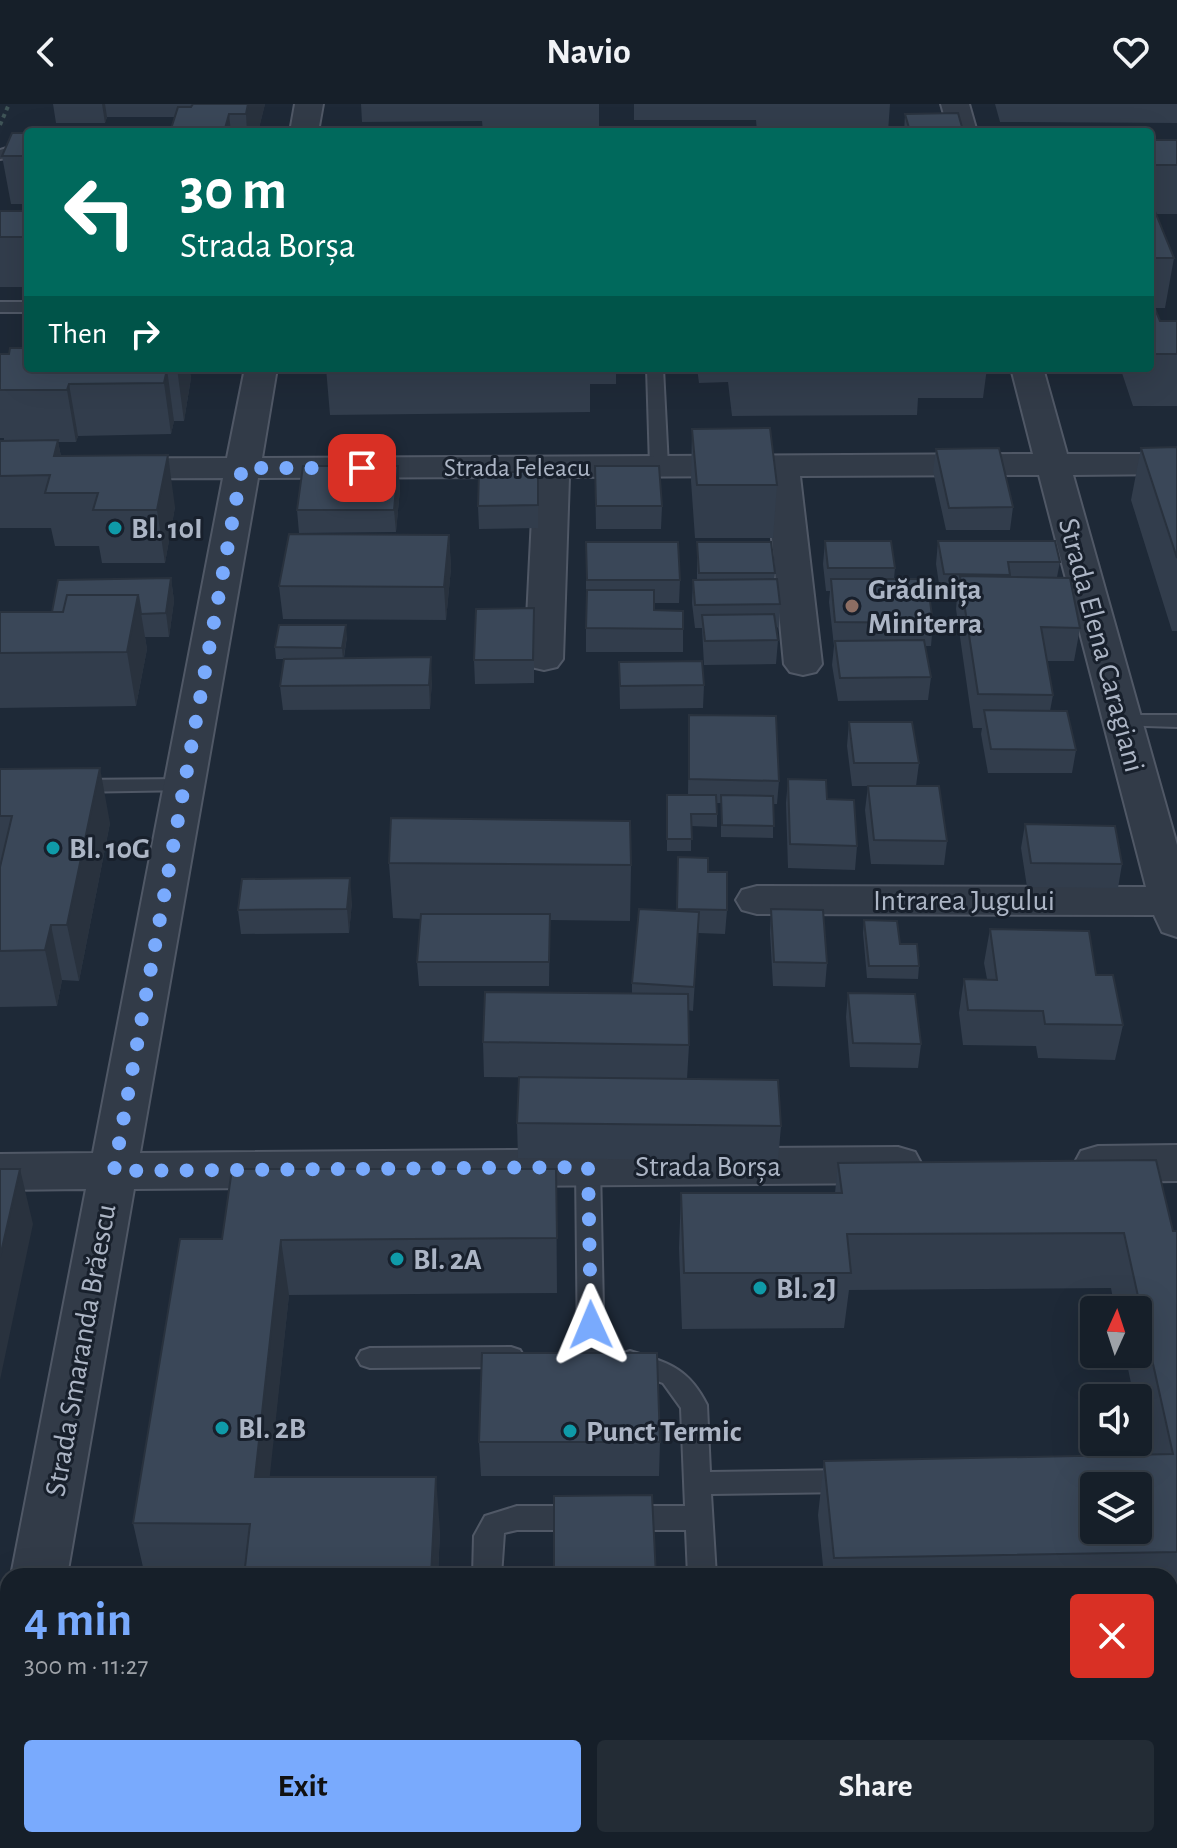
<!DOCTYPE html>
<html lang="en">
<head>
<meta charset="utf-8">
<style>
	:root { --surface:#161f29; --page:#232c35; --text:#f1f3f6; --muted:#9ea2a8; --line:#353d46; --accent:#79aafd }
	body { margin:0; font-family:"Alegreya Sans",sans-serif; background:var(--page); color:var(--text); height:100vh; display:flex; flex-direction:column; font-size:30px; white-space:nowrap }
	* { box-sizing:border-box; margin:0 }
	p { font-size:26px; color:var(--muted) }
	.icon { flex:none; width:44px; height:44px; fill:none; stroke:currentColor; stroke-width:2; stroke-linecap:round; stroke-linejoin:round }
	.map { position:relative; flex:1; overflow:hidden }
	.panel { position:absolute; left:0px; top:1464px; width:1178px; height:280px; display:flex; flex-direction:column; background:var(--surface); border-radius:24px 24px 0 0; box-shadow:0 8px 32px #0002,0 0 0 2px var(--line) }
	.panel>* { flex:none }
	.guide { position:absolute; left:24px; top:24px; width:1130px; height:244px; border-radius:8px; box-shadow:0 8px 32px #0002,0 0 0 2px var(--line); background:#00695c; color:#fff; overflow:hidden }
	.needle { width:52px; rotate:3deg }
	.tools { position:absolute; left:1080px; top:1192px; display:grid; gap:16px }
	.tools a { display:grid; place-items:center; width:72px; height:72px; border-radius:8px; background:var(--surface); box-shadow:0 8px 32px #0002,0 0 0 2px var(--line); font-size:40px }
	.pin { position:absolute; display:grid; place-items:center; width:68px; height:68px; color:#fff; margin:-34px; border-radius:16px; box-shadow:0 4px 12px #0006 }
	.me { position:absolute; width:88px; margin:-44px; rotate:359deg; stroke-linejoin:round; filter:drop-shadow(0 0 6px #0008) }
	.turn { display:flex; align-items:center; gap:28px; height:168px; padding:0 24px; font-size:36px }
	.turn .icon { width:104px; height:104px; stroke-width:2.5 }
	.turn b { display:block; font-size:56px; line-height:68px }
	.then { display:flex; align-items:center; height:76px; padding:0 24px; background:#0003; gap:16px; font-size:30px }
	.round { display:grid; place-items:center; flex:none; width:84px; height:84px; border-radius:8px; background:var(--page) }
	.overview { display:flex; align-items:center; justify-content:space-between; height:136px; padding:0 24px }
	h1 { font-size:48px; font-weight:700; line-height:60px; color:var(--accent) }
	.button { display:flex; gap:16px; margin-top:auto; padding:16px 24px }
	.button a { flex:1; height:92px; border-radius:8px; background:var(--accent); color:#111; font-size:32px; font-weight:700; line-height:92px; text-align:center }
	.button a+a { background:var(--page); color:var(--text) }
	header { display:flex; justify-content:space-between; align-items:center; height:104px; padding:0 24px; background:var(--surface); font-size:36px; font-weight:700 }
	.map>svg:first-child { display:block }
</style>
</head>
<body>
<header><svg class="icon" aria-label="back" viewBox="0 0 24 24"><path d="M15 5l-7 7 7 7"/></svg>Navio<svg class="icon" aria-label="heart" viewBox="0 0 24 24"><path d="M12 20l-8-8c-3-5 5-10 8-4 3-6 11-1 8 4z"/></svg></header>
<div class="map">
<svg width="1177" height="1744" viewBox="0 0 1177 1744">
	<rect width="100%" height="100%" fill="#1e2937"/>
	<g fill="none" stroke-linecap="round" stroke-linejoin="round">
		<defs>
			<path id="lane" d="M13,42H28V50L0,55V46Z
				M0,198H28V208H0Z
				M647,264H663L668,362L659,367L650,362Z
				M1122,611H1177V623L1115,621L1112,617Z
				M184,675L194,681L191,686L73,688L63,682L73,676Z
				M588,1054L596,1057L600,1063L604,1252L600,1259L591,1262L582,1259L578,1252L576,1063L580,1057Z
				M511,1243L520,1246L524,1253L520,1260L511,1263L370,1264L361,1261L357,1254L361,1247L370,1244Z
				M630,1247C668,1259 688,1263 707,1301L710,1368L849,1366L858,1369L862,1377L858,1385L849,1388L711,1390L716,1472H688L686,1426H625L615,1422L611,1414L615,1406L625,1402H685L681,1304L663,1279L621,1264L617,1257L621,1250Z
				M517,1402H583L593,1406L597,1414L593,1422L583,1426H517L504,1429L501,1472H473L474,1432L485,1412Z
				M1170,1627H1177V1653H1170Z
				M463,1736H493V1744H463Z
				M699,1736H729L730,1744H700Z"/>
			<path id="street" d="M295,0H323L318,28H290Z
				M941,0H969L977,28H949Z
				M245,264H277L262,354L1033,350L1011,264H1043L1067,350H1177V370L1073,371L1177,741V833L1162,828L1154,811L757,810L742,806L736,796L742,786L757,782L1146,783L1039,371L800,372L822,560L816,568L803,571L790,568L784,560L766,372L569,373L563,555L557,563L544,566L531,563L525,555L534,373L258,374L140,1049L898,1043L915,1048L922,1061L915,1074L898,1079L134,1085L67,1472H11L86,1085L0,1086V1050L93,1049L223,374L0,375V355L227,354Z
				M1177,1041V1077L1098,1078L1081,1073L1074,1060L1081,1047L1098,1042Z
				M8,1612V1708L0,1711V1615Z"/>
		</defs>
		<use href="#lane" stroke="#505866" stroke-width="4"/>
		<use href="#street" stroke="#505866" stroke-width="4"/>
		<path stroke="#3e5356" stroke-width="4" stroke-dasharray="4 4" stroke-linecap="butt" d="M0,21L9,0"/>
		<use href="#lane" fill="#323b48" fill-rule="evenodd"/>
		<use href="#street" fill="#323b48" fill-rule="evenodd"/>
	</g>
	<path fill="#323d4c" d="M53,0H265L258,28H170L175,13H107L105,19H56Z
		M361,0H599V28H483L482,17L362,18Z
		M634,0H890L888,28H757L756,16H634Z
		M995,0H1177V19L1000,18Z
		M905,10L962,23V28H904Z
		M28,29V100H11L2,52Z
		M1150,36H1177V110H1156L1174,154L1165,204H1154L1160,217L1150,250Z
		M0,107H28V183H0Z
		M0,250L28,264H189L191,274L184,317H174L171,330L78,332L76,338H58L61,352L175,403L165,459H102L99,442H55L51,424H0V337H4V334H0Z
		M1150,250H1177V302H1133L1122,269H1089L1088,264H1150Z
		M326,264H616V280H590V308L330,311Z
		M697,264H987L983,294H918L917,311L732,312L728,278L699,279Z
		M692,325L777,381L773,434H695L691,377Z
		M1177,343V527H1172L1131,396L1141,344Z
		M936,345L1013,403L1010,426H946L933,367Z
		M398,362L400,385L396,428L299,429L297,406Z
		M595,362L662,402L661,425H596Z
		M538,368V424L479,425L478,402Z
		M449,431L451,464L446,516L283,515L279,482Z
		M825,437L895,464L894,475L933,519L931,542H925L931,573L928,596L838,597L832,561L834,542L829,498L830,487H826L823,460Z
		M938,437L1060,458L1057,473L1080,524L1074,557H1047L1053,591L1050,607L1076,646L1072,669H988L981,630L982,624H973L956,505L957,493H941L936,460Z
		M586,438L680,476L679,499H654V506L683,525V548H586Z
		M697,438L775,469L774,475L780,500L779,523L776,524L778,536L776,560L704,561L702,524H695L692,499L693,476H697Z
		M171,474L174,497L169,533H145L147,545L136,602L0,604V508H52Z
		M534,528V579L475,580L474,556Z
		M347,533L344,554L432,577L430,605L283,606L280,582L284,555H276L275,543Z
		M619,558L704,581L703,604L620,605Z
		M689,611L779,677L777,700H773V734L721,733V699H717V723L691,722V747H667V691H688Z
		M849,618L919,659L916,682L947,737L944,761L871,760L865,706L868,682H852L847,642Z
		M0,665L110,719L79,877L62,876L57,902L0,903Z
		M788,675L827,695L857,742L855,766L788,764L786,699Z
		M1025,720L1122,760L1118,784L1027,783L1021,744Z
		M678,753L708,768L727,806L725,830L698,829L693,907L688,906L689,941L687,975L484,973L483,938L632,889V879L676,807Z
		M389,759L631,761L630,817L550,816L549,882H419L417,858L421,815L393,814Z
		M352,798L349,829L241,830L238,806Z
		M771,805L827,859L825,883L773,882L770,829Z
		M864,816L900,840L919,862L918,875L867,874L863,829Z
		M990,825L1096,871L1123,921L1115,956L1038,954L1036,942L963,941L959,909L964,875H987L984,859Z
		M848,889L921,940L918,964L850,963L846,913Z
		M517,1019L781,1022L778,1057L518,1054Z
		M838,1059L1177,1127V1501L1170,1502V1472H824L818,1411L824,1357L1146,1351L1138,1312V1294H1134L1125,1250H1138V1206H1115L1111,1184L849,1186L844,1224L682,1225L679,1144L681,1089H835Z
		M556,1065L557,1189L289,1191L269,1373L440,1427L438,1472H145L133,1419L222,1135Z
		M479,1338H660L659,1372H481Z
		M823,1736H1170L1177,1744H824Z"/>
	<path fill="#29323e" d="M102,0H105L107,13L105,19Z
		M248,0H265L258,28H247L246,10Z
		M229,10L231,28H224Z
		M177,264H189L191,274L184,317Z
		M167,265L174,317L171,330L164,279Z
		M69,280L78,332L76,338L67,286Z
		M58,336L67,389L54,352Z
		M168,351L175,403L165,459L157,406Z
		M398,362L400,385L396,428L394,406Z
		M449,431L451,464L446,516L444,483Z
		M171,474L174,497L169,533L166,509Z
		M138,491L147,545L136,602L127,548Z
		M346,521L347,533L343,556L342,544Z
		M431,553L432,577L430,605L429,581Z
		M100,664L110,719L79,877L67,821Z
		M350,774L352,798L349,829L347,805Z
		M51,821L62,876L57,902L45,846Z
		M20,1065L33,1120L0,1276V1153Z
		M281,1136L289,1191L264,1427L255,1373Z
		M436,1373L440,1427L438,1472H431Z
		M382,1736H391V1744H382Z"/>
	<path fill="#3a4758" stroke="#29323e" stroke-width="2" fill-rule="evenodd" d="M193,0H248L246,10H229L224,28H170L178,3H191Z
		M958,9L962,23L909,24L905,10Z
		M12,29H28V52H2Z
		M1150,36H1177V61H1150Z
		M1150,105H1154L1174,154H1150Z
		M0,107H28V133H0Z
		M1150,193L1160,217H1177V250H1150Z
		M10,244H28V264H177V265H167L164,279L69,280L67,286H0V250H9Z
		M770,324L777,381H697L692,325Z
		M58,336L54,352L168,351L157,406H93L98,389H45L50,371L0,372V337Z
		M1177,343V454L1141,344Z
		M999,344L1013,403L949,404L936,345Z
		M303,362H398L394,406H297Z
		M595,362H659L662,402H596Z
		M479,368H538V401L478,402Z
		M289,430L449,431L444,483L279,482Z
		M825,437H891L895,464H828Z
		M938,437H1055L1060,458H1008L1010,471L944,470Z
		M586,438H678L680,476H587Z
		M697,438H771L775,469H699Z
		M960,472L1070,474L1080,524L1041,523L1053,591L978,590Z
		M171,474L166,509L141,510L138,491H67L63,508H52L58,476Z
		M777,475L780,500L695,501L693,476Z
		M831,475H927L933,519L835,518Z
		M587,486H654V506L683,507V525L586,524Z
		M67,491H138L127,548L0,549V508H63Z
		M534,504L533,556H474L476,505Z
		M774,510L778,536L705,537L702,511Z
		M279,521H346L342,544L275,543Z
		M924,536L931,573L840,574L835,537Z
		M431,553L429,581L280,582L284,555Z
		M702,557L704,581L620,582L619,558Z
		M984,606L1067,607L1076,646L991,645Z
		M689,611L776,612L779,677L689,675Z
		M849,618H912L919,659H854Z
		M100,664L67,821H51L45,846L0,847V763L12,712H0V665Z
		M788,675L826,676L827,695L854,696L857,742L790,740Z
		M868,682H939L947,737L874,736Z
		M667,691H716L717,710H691L692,735H667Z
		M721,691L773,692L774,722L722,721Z
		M391,714L630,717L631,761L389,759Z
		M1025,720L1115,722L1122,760L1031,759Z
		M678,753L708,754V768H727V806L677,805Z
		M350,774L347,805L238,806L242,775Z
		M639,805L699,808L694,883L632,879Z
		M771,805L823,806L827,859L774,858Z
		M421,810H550L549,858H417Z
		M864,816L897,817L900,840H917L919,862H869Z
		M990,825L1089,827L1096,871H1113L1123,921L1045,920L1043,907L968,906L964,875L997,876Z
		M485,888L688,890L689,941L483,938Z
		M848,889L915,890L921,940L853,939Z
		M519,973L778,976L781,1022L517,1019Z
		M1156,1056L1173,1127H1177V1448L834,1454L824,1357L1173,1350L1124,1129L847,1130L851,1169H684L681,1089H842L838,1059ZM1094,1382H1138V1426H1094Z
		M0,1065H20L0,1153Z
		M232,1065H556L557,1134L281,1136L255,1373H436L431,1472H244L250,1420L133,1419L180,1135H222Z
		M482,1249H657L660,1338H479Z
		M652,1391L656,1472H554V1392Z
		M1170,1672H1177V1744H835L834,1736H1170Z
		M176,1736H382V1744H174Z
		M556,1736H666L667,1744H556Z"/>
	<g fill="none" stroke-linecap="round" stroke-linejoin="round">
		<path stroke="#79aafd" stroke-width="14" stroke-dasharray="0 25.2" d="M362,364H242L114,1067L588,1063L591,1221"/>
	</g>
	<g fill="#0f9aa8" stroke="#18202c" stroke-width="3">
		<circle cx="115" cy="424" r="8"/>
		<circle cx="53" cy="744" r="8"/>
		<circle cx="397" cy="1155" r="8"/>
		<circle cx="760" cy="1184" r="8"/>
		<circle cx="222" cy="1324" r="8"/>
		<circle cx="570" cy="1327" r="8"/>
	</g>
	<circle fill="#8d6e63" stroke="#18202c" stroke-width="3" cx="852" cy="502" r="8"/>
	<g text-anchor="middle" stroke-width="6" stroke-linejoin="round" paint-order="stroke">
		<g font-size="26" fill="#acb5c5" stroke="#18202c">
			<text x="517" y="372">Strada Feleacu</text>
		</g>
		<g font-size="30" font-weight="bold" fill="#acb5c5" stroke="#18202c" text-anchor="start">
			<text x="131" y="434">Bl. 10I</text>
			<text x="868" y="495">Grădinița<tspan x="868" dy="34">Miniterra</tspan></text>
			<text x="69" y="754">Bl. 10G</text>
			<text x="413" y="1165">Bl. 2A</text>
			<text x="776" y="1194">Bl. 2J</text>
			<text x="238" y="1334">Bl. 2B</text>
			<text x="586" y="1337">Punct Termic</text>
		</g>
		<g font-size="30" fill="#acb5c5" stroke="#18202c">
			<text transform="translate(1102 541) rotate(75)" y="10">Strada Elena Caragiani</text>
			<text x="964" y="806">Intrarea Jugului</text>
			<text x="708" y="1072">Strada Borșa</text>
			<text transform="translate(80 1246) rotate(-80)" y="10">Strada Smaranda Brăescu</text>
		</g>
	</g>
</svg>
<div class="tools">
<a><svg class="needle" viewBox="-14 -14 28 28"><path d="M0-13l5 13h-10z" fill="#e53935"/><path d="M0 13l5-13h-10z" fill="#9ea2a8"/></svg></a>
<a><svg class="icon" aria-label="sound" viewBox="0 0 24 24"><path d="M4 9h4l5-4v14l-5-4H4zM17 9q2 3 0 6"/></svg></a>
<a><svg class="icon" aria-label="layers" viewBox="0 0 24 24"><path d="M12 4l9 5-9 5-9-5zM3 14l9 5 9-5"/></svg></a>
</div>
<div class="pin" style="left:362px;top:364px;background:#d93025"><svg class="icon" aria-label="arrive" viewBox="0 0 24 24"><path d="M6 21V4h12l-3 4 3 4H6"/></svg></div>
<svg class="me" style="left:591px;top:1221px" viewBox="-20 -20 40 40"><path d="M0-17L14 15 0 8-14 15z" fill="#79aafd" stroke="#fff" stroke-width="4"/></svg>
<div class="guide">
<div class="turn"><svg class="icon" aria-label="left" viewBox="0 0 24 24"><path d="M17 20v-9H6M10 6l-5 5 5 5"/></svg><div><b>30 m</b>Strada Borșa</div></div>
<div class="then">Then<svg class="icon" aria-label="right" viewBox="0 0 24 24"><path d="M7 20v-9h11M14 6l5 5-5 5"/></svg></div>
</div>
<section class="panel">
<div class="overview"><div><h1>4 min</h1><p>300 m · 11:27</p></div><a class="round" style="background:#d93025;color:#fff"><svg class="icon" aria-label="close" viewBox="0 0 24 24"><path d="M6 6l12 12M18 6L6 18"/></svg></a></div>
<div class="button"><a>Exit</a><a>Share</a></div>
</section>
</div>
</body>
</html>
